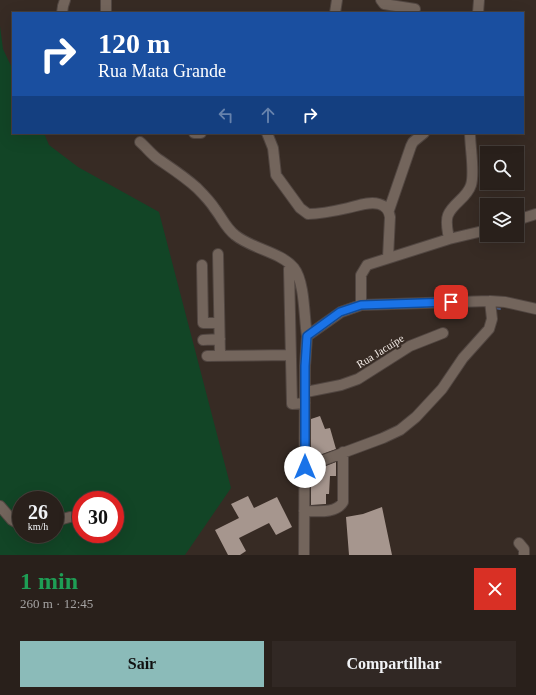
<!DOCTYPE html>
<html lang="pt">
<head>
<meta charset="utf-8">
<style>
	:root { --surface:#29201b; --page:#312824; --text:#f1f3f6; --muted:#a5a3a3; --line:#453e3a; --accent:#8bbbb9 }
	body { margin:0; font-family:Georgia,serif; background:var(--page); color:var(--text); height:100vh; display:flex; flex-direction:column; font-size:15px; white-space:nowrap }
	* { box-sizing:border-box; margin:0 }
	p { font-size:13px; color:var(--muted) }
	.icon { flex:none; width:22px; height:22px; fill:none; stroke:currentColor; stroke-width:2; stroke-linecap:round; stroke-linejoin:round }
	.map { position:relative; height:555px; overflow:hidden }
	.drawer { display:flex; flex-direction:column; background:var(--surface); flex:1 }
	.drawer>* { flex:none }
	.hud { position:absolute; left:12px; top:12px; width:512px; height:122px; border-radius:0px; box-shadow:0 4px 16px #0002,0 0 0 1px var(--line); background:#1a4fa0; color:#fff; overflow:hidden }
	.tools { position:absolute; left:480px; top:146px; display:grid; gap:8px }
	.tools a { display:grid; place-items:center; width:44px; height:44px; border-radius:0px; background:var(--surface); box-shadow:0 4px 16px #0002,0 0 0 1px var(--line); font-size:20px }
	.speed { position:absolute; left:12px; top:491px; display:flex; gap:8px; font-size:20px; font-weight:700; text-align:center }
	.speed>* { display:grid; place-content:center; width:52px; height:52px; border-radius:50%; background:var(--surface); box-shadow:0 4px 16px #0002,0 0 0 1px var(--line); line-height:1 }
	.speed small { font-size:10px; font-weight:400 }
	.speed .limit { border:6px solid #d22; background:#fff; color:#111 }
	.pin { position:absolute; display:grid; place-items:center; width:34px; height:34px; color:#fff; margin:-17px; border-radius:8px; box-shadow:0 2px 6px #0006 }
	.me { position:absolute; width:44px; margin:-22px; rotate:0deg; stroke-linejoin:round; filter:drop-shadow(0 0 3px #0008) }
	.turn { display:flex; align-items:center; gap:14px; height:84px; padding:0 20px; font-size:18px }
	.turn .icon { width:52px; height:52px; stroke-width:2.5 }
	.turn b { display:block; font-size:28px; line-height:34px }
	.lanes { display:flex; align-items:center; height:38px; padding:0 20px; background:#0003; justify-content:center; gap:20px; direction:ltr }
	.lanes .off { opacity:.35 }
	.round { display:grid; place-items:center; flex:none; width:42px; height:42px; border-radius:0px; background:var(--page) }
	.head { display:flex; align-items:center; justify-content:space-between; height:68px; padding:0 20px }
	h1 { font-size:24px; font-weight:700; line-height:30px; color:#1e9e55 }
	.cta { display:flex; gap:8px; margin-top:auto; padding:8px 20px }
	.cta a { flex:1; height:46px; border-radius:0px; background:var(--accent); color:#111; font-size:16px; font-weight:700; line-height:46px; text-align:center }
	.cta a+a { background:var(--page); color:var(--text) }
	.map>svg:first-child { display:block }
</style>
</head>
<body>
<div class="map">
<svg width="536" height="555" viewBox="0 0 536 555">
	<rect width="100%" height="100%" fill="#372b24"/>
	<path fill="#124526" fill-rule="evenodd" d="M0,26L3,49L13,70V133H44L49,145L78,167L159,212L231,488L185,555H0ZM21,500H55V534H21ZM81,500H115V534H81Z"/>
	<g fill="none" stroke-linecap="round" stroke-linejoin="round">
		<path stroke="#485676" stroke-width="2" d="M495,308L500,309"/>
	</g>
	<path fill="#a6968e" d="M320,416L325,429L330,428L336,449L311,458V419Z
		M336,462V476H330L329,494H326V504L311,505V472Z
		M248,496L254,508L277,497L292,527L276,535L269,523L239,538L246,551L240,555H228L215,530L239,518L231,504Z
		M382,507L392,555H349L346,517L363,514Z"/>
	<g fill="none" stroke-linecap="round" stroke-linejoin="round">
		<defs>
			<path id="minor" d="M106,0V13
				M381,0L384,4L415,9
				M62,13L63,6L65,0
				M335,13L337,0
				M478,13L479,0
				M194,133H201
				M267,133L273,148L276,175L300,208L308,214C321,214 335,211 348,208C357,206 369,201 379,204C386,206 389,210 390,217L388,258
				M140,142C146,147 151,154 158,159C171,168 185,177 197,188C203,194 210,201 215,209C222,218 226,228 235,235C252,249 281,252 294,268C305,282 304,318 307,336
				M389,210L411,146L413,142L424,133
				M517,220L536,214
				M449,239C448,232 445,222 448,215C453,203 467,198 471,185C475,173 470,147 470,133
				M218,254L220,355
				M202,265L203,323H219
				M289,269L292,404L305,403
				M361,305V275L367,265L449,239L487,230
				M203,340L220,339
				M207,356L291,355
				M306,392L341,385L358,379L410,346L443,333
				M305,467L383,438L400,430L416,417L442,389L463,358L489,329L492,319L490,301
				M0,506L12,520L21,525
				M304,511C317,511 336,514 343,502V452
				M55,521L70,517
				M519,543L524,549V555
				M304,555L305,366L307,336L341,312L361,305L490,301L505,302L536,309"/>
		</defs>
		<use href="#minor" stroke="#514641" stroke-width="12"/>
		<use href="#minor" stroke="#73655c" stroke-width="10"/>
	</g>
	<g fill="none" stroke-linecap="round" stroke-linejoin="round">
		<defs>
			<path id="route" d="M305,467V366L307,336L340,312L361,305L451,302"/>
		</defs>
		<use href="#route" stroke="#114b97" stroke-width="10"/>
		<use href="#route" stroke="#1a73e8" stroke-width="7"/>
	</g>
	<g text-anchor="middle" stroke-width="4" stroke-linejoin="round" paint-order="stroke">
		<g font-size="11" fill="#f1e9e4" stroke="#372b24">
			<text transform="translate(380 351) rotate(-32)" y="4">Rua Jacuípe</text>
		</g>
	</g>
</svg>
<div class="tools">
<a><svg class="icon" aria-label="search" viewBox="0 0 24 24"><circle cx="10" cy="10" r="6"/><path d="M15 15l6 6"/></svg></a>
<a><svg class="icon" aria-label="layers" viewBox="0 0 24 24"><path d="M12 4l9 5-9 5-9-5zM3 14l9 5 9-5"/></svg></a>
</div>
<div class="speed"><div>26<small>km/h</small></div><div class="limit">30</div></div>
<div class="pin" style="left:451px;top:302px;background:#d93025"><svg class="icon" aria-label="arrive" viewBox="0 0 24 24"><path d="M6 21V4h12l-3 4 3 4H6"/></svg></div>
<svg class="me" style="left:305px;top:467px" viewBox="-20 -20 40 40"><circle r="19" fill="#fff"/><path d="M0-13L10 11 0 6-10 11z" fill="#1a73e8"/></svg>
<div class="hud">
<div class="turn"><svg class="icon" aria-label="right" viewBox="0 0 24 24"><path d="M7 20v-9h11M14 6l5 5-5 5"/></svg><div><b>120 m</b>Rua Mata Grande</div></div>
<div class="lanes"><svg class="icon off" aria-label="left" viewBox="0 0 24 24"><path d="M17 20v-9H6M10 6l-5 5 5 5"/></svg><svg class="icon off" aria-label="ahead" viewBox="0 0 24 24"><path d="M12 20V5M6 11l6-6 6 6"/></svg><svg class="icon" aria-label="right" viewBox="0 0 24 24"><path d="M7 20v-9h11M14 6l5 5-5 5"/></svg></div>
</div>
</div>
<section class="drawer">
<div class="head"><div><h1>1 min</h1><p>260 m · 12:45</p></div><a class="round" style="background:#d93025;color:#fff"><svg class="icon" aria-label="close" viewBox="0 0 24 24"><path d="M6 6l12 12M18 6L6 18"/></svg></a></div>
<div class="cta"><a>Sair</a><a>Compartilhar</a></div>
</section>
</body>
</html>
